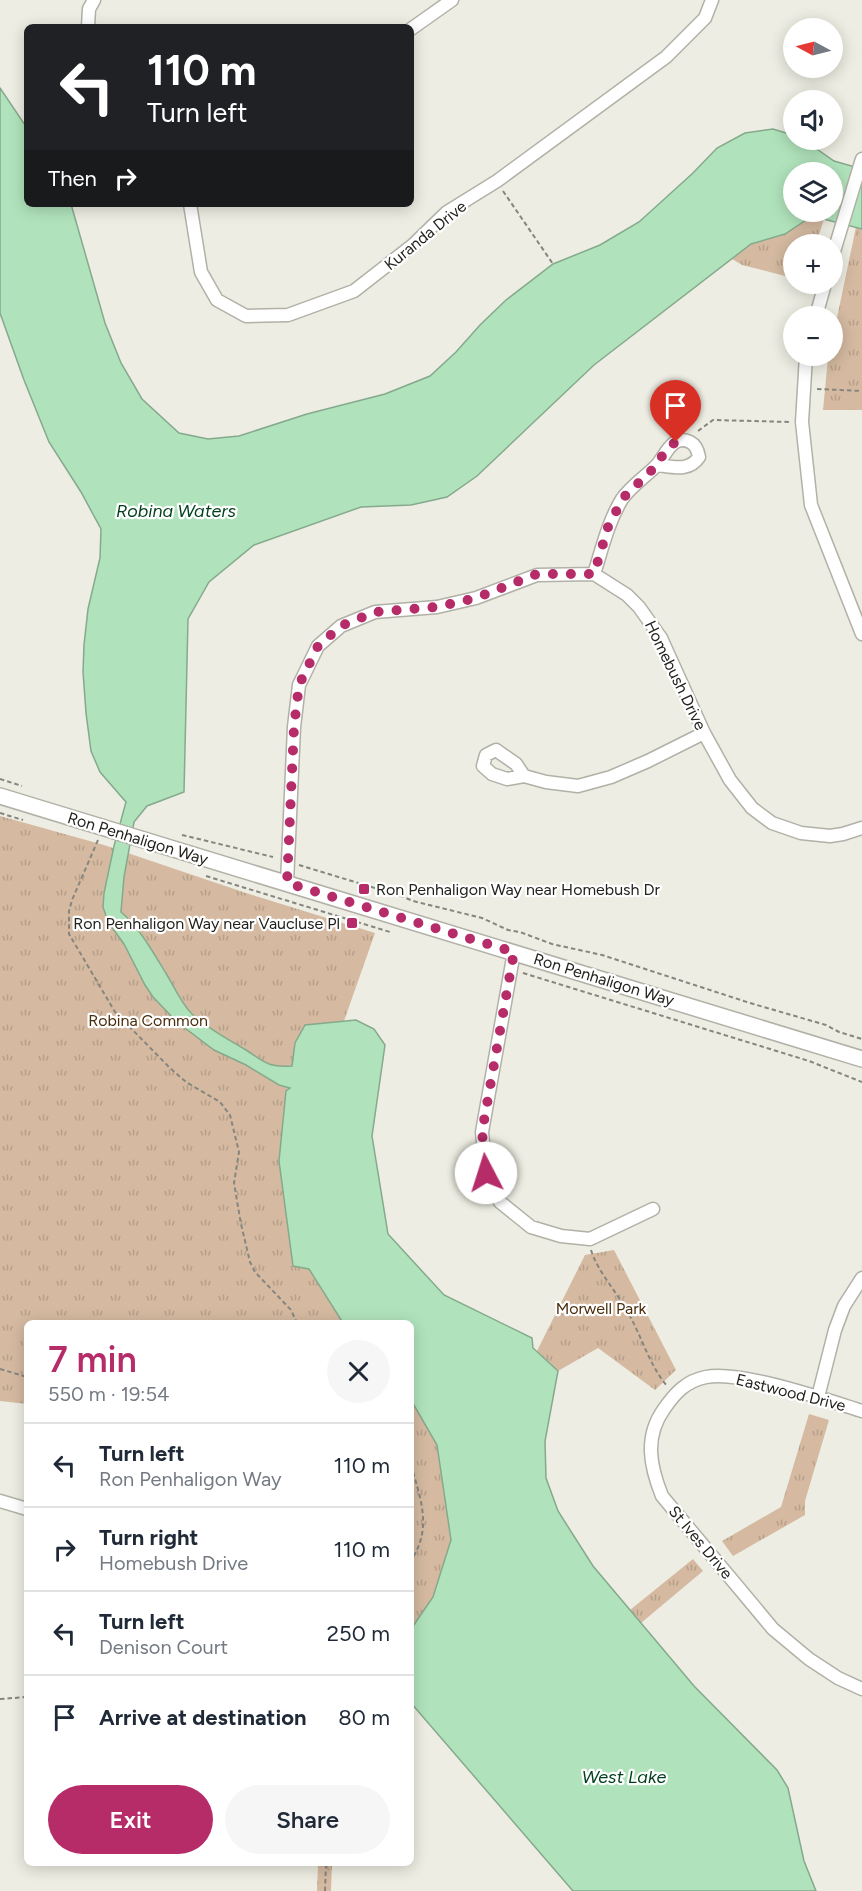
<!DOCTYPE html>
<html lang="en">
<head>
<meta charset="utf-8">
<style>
	:root { --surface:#fff; --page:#f6f6f7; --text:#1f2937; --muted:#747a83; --line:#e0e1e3; --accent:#b52c69 }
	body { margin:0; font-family:Figtree,sans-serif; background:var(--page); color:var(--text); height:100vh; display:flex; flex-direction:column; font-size:22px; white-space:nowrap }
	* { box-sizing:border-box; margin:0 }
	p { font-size:20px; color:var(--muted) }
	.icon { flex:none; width:33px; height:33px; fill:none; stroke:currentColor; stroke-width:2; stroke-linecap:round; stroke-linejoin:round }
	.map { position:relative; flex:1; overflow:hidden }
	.panel { position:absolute; left:24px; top:1320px; width:390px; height:546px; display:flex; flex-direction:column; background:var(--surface); border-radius:9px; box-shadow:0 3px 15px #0003 }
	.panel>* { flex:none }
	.top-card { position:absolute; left:24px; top:24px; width:390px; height:183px; border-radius:9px; box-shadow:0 3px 15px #0003; background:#202124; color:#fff; overflow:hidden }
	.needle { width:39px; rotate:277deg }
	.controls { position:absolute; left:783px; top:18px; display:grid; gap:12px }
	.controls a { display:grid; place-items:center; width:60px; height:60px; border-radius:50%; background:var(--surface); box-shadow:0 3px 15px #0003; font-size:30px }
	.pin { position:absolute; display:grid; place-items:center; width:51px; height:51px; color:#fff; margin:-62px -26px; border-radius:50% 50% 50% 0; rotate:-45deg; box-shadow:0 0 6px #0007 }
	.pin .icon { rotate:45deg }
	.me { position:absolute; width:66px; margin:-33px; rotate:355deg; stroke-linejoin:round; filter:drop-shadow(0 0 4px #0008) }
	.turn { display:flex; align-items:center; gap:21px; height:126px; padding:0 24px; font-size:27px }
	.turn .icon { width:78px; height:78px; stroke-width:2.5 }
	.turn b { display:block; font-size:42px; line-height:51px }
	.then { display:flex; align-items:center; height:57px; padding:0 24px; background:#0003; gap:12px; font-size:22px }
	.round { display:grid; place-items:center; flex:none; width:63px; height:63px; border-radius:32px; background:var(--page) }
	.overview { display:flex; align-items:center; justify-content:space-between; height:102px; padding:0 24px }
	h1 { font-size:36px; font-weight:600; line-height:45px; color:var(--accent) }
	.button { display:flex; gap:12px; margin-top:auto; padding:12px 24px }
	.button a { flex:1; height:69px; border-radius:36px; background:var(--accent); color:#fff; font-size:24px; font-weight:600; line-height:69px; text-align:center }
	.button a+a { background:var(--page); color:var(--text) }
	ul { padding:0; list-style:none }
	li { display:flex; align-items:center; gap:18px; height:84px; padding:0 24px; border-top:2px solid var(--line) }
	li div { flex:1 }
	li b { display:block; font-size:22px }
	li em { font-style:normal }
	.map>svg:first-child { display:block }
</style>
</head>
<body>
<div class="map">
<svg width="862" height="1891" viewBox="0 0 862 1891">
	<defs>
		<pattern id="park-tufts" width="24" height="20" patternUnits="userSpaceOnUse" patternTransform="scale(1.5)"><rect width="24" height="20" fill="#d5baa1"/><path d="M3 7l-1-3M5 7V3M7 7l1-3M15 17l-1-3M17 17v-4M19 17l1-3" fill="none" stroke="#b7a08a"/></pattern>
	</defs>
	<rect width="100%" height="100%" fill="#edede3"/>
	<path fill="url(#park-tufts)" d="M812,216L824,219L816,244H794L793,278L742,265L732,259L751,244L785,234Z
		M856,227L862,229V410H823L828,358V356H832L833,337Z
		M0,816L104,845L246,893L375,933L344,1021L305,1025L309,1268L343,1323H27V1404L0,1401Z
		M614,1250L676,1370L655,1390L598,1348L558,1371L537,1351L585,1255Z
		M411,1400L437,1445L451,1540L433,1597L411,1629Z
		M809,1414L829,1420L805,1501V1515L733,1556L722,1541L781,1507Z
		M693,1559L703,1571L641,1623L630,1610Z
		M318,1863H332L331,1891H317Z"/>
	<path fill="#b0e3bb" stroke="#85a98c" stroke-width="1.5" fill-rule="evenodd" d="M0,88L27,128V204H71L105,323L121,363L142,399L179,433L208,439L239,436L307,414L385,394L430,376L456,352L480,325L506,300L553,264L600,245L639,222L693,173L717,148L745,133L773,129L793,135L794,140H804L834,161L862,169V229L812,216L785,234L751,244L594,365L477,476L447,497L411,505L361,507L254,545L209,582L188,619L184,792L147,806L134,822L124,877L121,912C140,928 154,954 167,975C175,988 181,1003 192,1014C208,1029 228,1039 246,1050C265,1062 268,1068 292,1066L295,1043L305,1025L356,1020L374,1029L385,1045L372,1136L388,1234L444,1295L532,1338L533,1348L558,1371L545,1441L546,1478L558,1511L593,1566L694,1686L777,1770L788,1788L804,1861L816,1891H573L411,1703V1629L433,1597L451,1540L437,1445L411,1400V1323H343L309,1269L293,1266L279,1161L286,1091L290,1088L279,1085L246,1065L214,1050L177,1022L153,997L145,985L124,944L108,922L103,907L104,893L114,846L126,802L100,772L91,751L86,713L83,672L84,645L88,609L100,558L101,529L81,492L49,442L24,380L0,313ZM794,172H832V212H794Z"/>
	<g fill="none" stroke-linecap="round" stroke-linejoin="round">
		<defs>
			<path id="minor" d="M88,27L89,9L94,0
				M411,29L452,0
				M190,204L201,272L217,300L246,316L288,315L354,291L413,245L447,212L497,181L666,57L705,18L712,0
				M832,258L862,159
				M816,316L825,284
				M806,356L802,422L811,505L862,634
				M594,574C602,549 608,522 622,499C631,486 645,477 656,466C665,457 672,433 690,442C696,445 698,451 699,457C689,472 673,467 657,465
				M524,776L516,764L496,750L486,755L483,766L492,774L507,779L524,776L546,782L578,786L611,777L648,761L704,733
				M287,883L294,727L299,685L318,646L341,626L375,612L437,607L476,598L537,575L594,574L627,595L639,607L661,638L704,733L730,780L752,808L772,823L801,833L830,836L843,834L862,828
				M514,952L482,1132L486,1173L500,1202L531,1227L561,1236L590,1239L653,1209
				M818,1397L835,1330L844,1306L862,1278
				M862,1411C827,1400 740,1370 706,1377C686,1381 675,1393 664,1409C644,1437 650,1466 662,1496L773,1629L809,1659L838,1678L862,1689
				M0,1501L27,1509"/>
			<path id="tertiary" d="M0,796L862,1059"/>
		</defs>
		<use href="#minor" stroke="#b1b1a7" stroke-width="15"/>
		<use href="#tertiary" stroke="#b1b1a7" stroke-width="18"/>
		<path stroke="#86867f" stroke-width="2" stroke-dasharray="4.5 3" stroke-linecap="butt" d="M503,191L553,264
			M817,389L862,391
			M698,431L713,420L791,422
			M0,779L22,786
			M0,813L23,820
			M182,835L273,857
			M98,840L72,900L69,911V934L115,1012L170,1068L186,1082L220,1102L230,1115L239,1152L234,1183L241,1224L250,1262L255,1272L291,1310L297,1323
			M299,865L401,896L413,901L482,918L508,930L520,932L552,944L602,955L750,1003L826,1025L839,1032L862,1039
			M206,876L390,932
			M523,973L809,1061L862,1082
			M591,1250C598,1272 616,1291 627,1311C642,1336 648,1363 667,1386
			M0,1369L27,1377
			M411,1465C420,1497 433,1529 411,1560
			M0,1699L27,1697
			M325,1891L326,1863"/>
		<use href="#minor" stroke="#fff" stroke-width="12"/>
		<use href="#tertiary" stroke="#fff" stroke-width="15"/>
	</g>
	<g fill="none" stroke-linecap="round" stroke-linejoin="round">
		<path stroke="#b52c69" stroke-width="10" stroke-dasharray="0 18" d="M486,1173L482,1132L514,952L287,883L294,727L299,685L318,646L341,626L375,612L437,607L476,598L537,574H594L608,527L623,498L657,465L666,449L676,442"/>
	</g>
	<g fill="#b52c69" stroke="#fff" stroke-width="2">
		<rect x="358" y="883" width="12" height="12" rx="3"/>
		<rect x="346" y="917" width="12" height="12" rx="3"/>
	</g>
	<g text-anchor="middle" stroke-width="4.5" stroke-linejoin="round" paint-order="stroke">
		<g font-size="16" fill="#22221e" stroke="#fff">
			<text transform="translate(425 235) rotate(-39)" y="6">Kuranda Drive</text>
			<text transform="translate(676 675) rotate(64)" y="6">Homebush Drive</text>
			<text transform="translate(138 838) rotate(17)" y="6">Ron Penhaligon Way</text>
			<text transform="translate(604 979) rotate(17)" y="6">Ron Penhaligon Way</text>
			<text transform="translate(791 1392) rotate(14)" y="6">Eastwood Drive</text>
			<text transform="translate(701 1542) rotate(50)" y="6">St Ives Drive</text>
		</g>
		<g font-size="16" fill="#22221e" stroke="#fff" text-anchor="start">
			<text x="376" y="895">Ron Penhaligon Way near Homebush Dr</text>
			<text x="340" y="929" text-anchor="end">Ron Penhaligon Way near Vaucluse Pl</text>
		</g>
		<g font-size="16" fill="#4a2c0b" stroke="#fff">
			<text x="148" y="1026">Robina Common</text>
			<text x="601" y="1314">Morwell Park</text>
		</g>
		<g font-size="18" font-style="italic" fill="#023f1c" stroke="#fff">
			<text x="176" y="517">Robina Waters</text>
			<text x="624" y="1783">West Lake</text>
		</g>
	</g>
</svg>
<div class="controls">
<a><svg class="needle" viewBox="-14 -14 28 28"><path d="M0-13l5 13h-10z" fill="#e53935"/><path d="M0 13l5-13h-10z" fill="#747a83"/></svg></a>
<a><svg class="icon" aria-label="sound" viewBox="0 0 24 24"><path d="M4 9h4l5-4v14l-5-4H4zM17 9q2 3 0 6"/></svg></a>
<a><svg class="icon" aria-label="layers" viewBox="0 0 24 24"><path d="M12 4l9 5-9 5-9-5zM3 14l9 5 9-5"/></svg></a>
<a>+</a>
<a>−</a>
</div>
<div class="pin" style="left:676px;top:442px;background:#d93025"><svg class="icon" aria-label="arrive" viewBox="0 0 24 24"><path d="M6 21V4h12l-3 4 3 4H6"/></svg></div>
<svg class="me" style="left:486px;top:1173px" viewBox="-20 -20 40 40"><circle r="19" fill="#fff"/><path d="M0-13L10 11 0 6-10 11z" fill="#b52c69"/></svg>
<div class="top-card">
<div class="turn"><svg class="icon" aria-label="left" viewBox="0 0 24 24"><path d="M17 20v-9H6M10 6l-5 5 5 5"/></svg><div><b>110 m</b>Turn left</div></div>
<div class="then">Then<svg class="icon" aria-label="right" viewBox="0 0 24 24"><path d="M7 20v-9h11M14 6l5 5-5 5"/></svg></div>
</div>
<section class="panel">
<div class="overview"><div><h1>7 min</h1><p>550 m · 19:54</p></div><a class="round"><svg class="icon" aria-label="close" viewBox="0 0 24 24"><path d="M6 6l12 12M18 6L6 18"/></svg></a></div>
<ul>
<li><svg class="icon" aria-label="left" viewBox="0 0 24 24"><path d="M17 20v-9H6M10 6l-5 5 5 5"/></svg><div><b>Turn left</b><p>Ron Penhaligon Way</p></div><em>110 m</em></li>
<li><svg class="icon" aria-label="right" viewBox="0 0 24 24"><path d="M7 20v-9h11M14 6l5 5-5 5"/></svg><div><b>Turn right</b><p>Homebush Drive</p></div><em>110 m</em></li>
<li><svg class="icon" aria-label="left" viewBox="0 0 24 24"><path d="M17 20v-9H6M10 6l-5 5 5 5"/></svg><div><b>Turn left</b><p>Denison Court</p></div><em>250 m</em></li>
<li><svg class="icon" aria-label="arrive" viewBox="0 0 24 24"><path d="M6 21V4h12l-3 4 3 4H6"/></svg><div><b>Arrive at destination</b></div><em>80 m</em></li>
</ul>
<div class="button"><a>Exit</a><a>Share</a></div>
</section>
</div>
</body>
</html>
